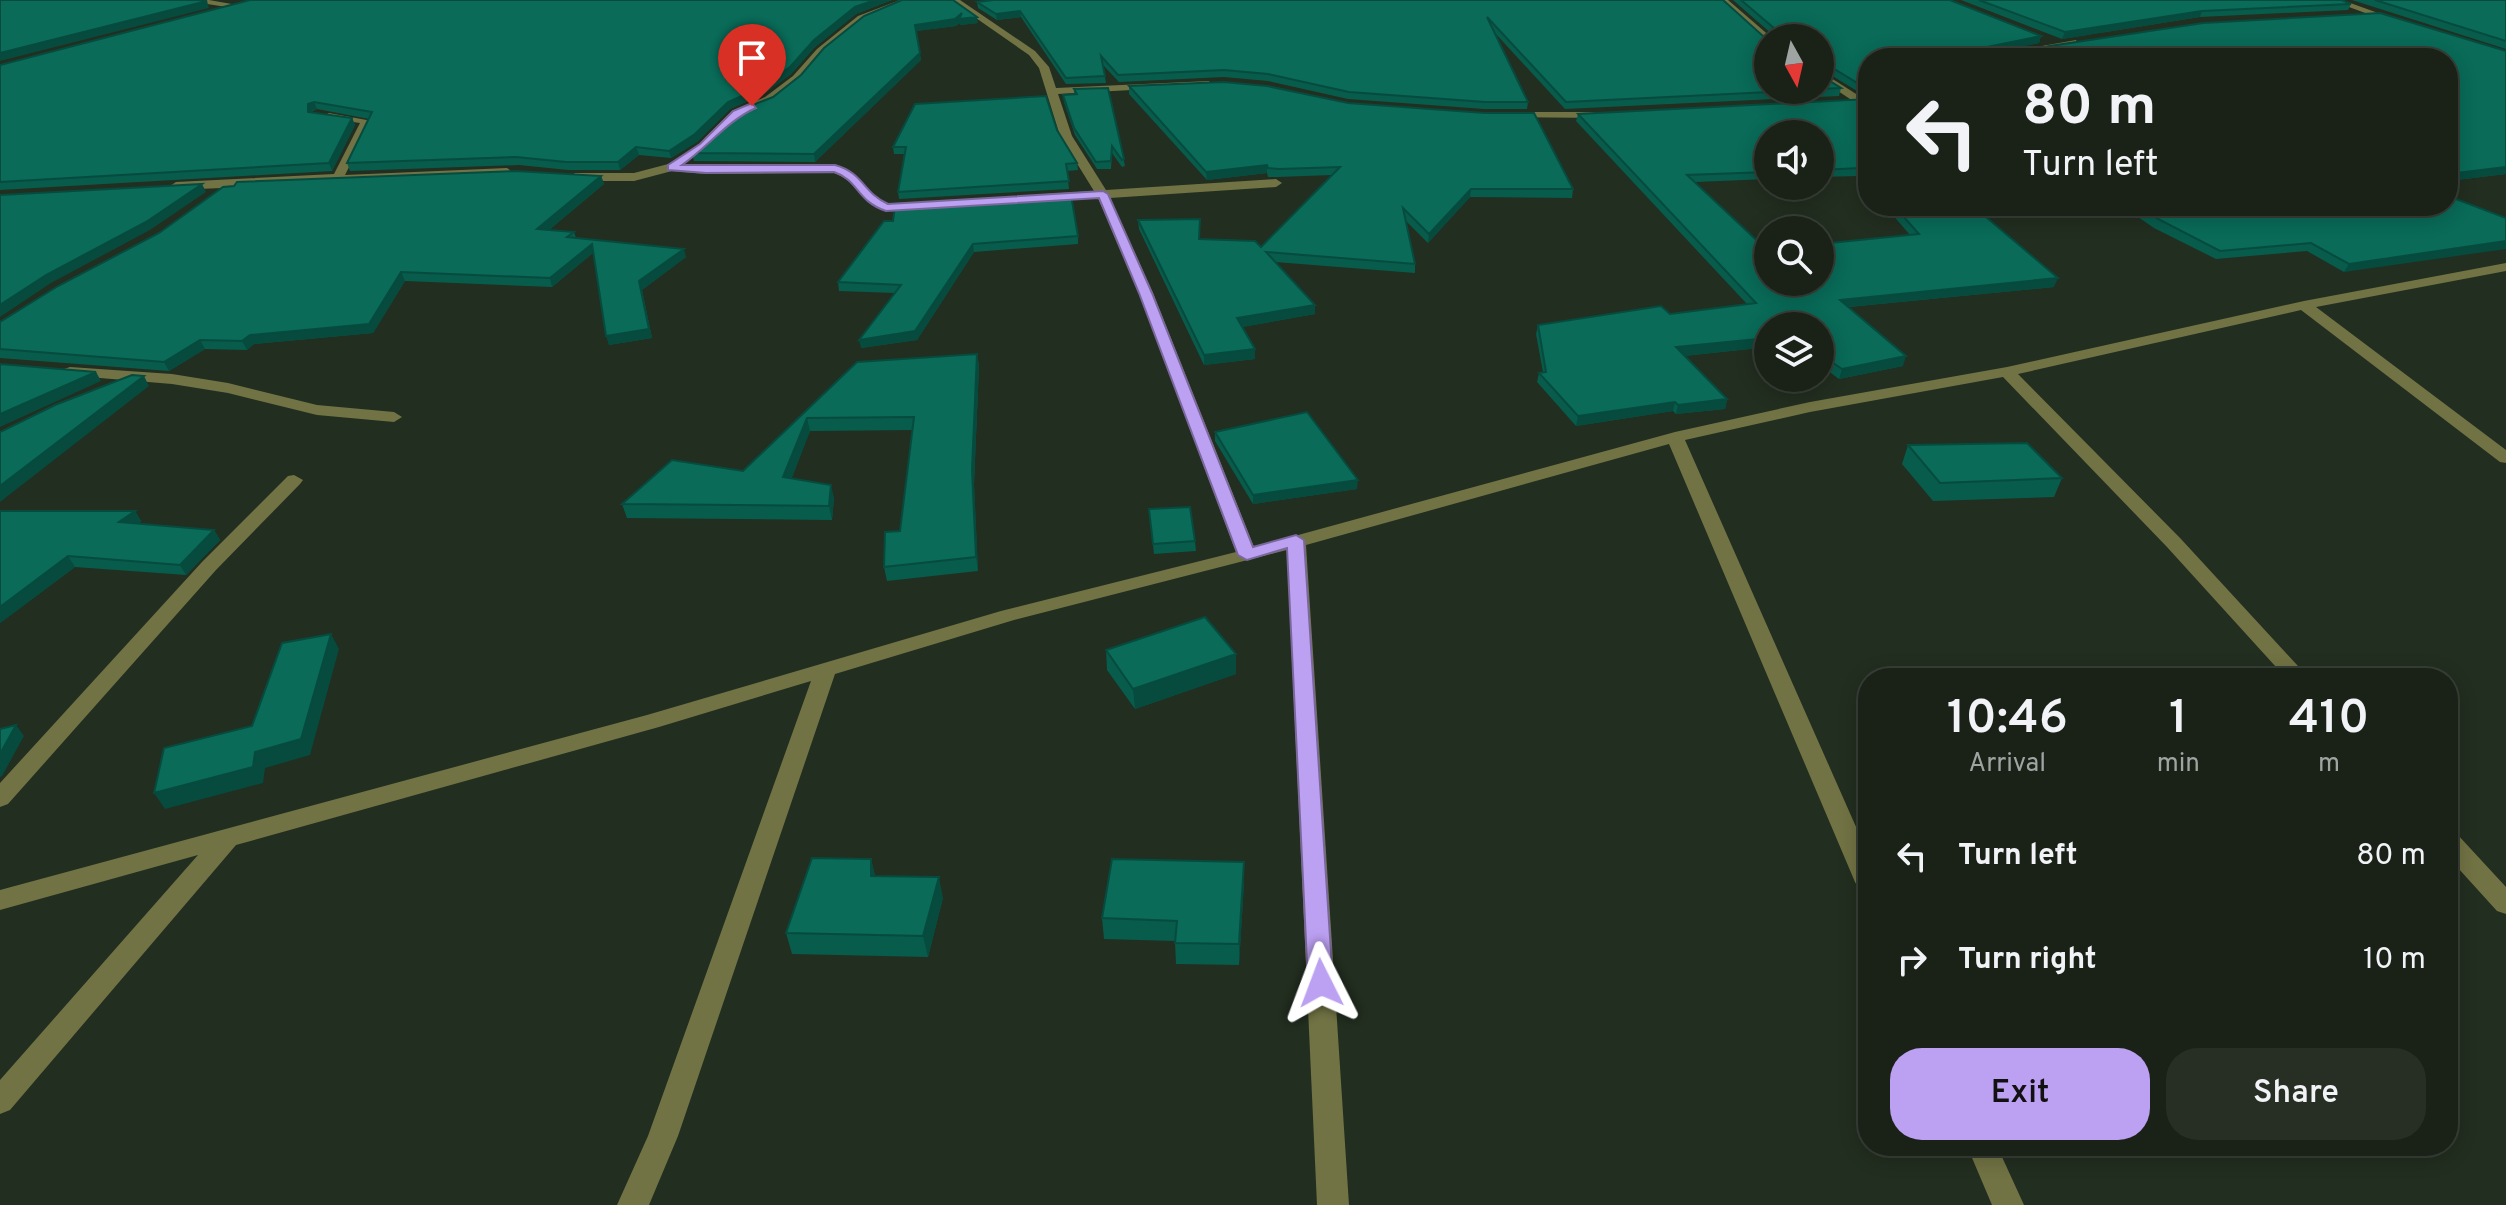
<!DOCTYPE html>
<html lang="en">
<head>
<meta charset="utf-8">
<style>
	:root { --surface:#1a2218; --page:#272f25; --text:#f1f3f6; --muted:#9fa4a2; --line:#383f37; --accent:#bca0f2 }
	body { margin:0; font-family:Overpass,sans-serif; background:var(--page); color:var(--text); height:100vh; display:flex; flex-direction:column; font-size:30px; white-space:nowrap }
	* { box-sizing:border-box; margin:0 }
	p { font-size:26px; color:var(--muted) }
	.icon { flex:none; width:44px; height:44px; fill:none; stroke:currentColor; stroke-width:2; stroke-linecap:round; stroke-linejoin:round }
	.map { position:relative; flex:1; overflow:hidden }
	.drawer { position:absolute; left:1858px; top:668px; width:600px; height:488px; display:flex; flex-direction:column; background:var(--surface); border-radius:32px; box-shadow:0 4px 20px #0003,0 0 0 2px var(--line) }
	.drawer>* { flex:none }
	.guide { position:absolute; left:1858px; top:48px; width:600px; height:168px; border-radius:32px; box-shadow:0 4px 20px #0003,0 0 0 2px var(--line); background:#1a2218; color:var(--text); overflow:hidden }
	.needle { width:52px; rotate:172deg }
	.fabs { position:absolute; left:1754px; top:24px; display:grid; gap:16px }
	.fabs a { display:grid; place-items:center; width:80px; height:80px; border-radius:50%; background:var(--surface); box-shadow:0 4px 20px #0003,0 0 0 2px var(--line); font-size:40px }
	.pin { position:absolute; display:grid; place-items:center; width:68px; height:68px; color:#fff; margin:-82px -34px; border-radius:50% 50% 50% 0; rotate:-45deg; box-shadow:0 0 8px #0007 }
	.pin .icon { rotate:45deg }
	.me { position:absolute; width:88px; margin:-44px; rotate:357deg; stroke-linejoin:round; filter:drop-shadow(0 0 6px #0008) }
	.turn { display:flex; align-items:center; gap:28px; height:168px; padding:0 32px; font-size:36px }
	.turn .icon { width:104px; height:104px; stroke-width:2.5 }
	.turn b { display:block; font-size:56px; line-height:68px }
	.eta { display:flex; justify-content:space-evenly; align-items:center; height:136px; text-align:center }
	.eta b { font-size:48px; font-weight:600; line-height:56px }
	.primary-button { display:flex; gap:16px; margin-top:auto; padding:16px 32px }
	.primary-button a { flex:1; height:92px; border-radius:32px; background:var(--accent); color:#111; font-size:32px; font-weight:600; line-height:92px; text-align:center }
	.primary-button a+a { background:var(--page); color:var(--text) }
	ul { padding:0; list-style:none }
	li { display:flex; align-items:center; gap:24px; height:104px; padding:0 32px }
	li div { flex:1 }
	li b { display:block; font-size:30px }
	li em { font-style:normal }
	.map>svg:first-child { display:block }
</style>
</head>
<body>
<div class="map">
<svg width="2506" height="1205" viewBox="0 0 2506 1205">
	<rect width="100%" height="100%" fill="#222e20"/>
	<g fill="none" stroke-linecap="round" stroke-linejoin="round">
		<path fill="#717344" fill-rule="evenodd" d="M182,0H209L243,6L239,9Z
			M900,0H912L864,20L823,53L801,80L773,101L740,115L713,142H705V138L732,111L765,97L793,76L817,49L858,16Z
			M950,0H960L1035,51L1049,67L1056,88L1209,81L1210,83L1205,86L1058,94L1072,136L1106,190L1276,179L1282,183L1276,187L1110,198L1153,293L1254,547L1675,432L1810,402L2007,367L2304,301L2506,263V271L2316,307L2506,450V463L2500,462L2301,310L2018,374L2181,539L2309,678H2286L2167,547L2003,377L1810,412L1685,440L1868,854V892L1859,889L1855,882L1669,444L1306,545L1349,1205H1317L1287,550L1014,620L835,674L678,1136L649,1205H617L648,1136L811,681L659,727L236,845L10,1110L0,1114V1080L198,855L0,910V890L647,715L1001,611L1236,552L1139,293L1098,198L1045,202L1039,198L1045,194L1094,191L1060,136L1039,68L1029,55Z
			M1719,0H1728L1772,38L1765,41Z
			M2330,0H2342L2403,22L2395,24Z
			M2076,40L2079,45L1997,58H1973Z
			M1820,71L1864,99V103H1856L1820,79Z
			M1511,112H1603L1608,115L1603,118L1507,117V113Z
			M329,113L372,121L345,175L507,168L513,172L507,176L176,190L170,186L176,182L334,174L360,123L325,118L324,116Z
			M672,163L706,166L835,165C860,173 860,190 879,200C895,208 915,198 928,207C921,212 913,212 904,212C857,212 866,185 834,173L706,174L672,171L634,181H575L569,177L575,173H634Z
			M70,367L172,374L228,383L317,405L394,412L402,417L394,422L317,415L228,393L172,384L64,375V369Z
			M294,475L303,480L300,484L216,570L8,804L0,807V783L202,562L288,476Z
			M2448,832L2457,834L2506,887V914L2497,911L2448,857Z
			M1967,1146H1997L2024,1205H1992Z"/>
	</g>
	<path fill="#085c4c" d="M250,0H892L856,14L815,47L791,74L764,94L730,109L697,142L671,158L639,155L620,170H568L519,165L350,171L347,163L369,119L317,109L311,112L352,118L355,125L332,171L0,190V65Z
		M902,0L978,23L960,25V23L956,26L916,31L921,60L815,162L694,161L692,153L773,97Z
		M1723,0L1764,37L1773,35L1733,0H1950L2041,36L2039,43L1970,57L1868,58V95L1862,94L1821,69L1820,75L1841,88L1839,96L1565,109L1494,32L1528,102L1527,109H1484L1348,99L1268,81L1224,77L1119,82L1103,65L1106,83L1066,84L1021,17L997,20L978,8L977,2Z
		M1961,0H2342L2351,4L2348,10L2200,17L2062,39Z
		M2352,0H2506V49Z
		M2380,13L2506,51V174L2448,181V58H2060L2048,53L2050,46L2203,23Z
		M1129,86L1573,189L1572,198L1470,197L1428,243L1405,220L1415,264V273L1275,262L1315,314L1242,327L1255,359L1204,365L1139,229L1138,220L1200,239L1261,247L1332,175L1278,177H1268L1267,173L1207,180L1129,94Z
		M1108,88L1125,166L1122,167L1112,153L1111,169H1097L1075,135L1064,102L1063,95L1074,94V89Z
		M1868,99V187L1858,176L1820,177V134H1768V179L1695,182L1767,250L1910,235L1885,206H2448L2344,272L2307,251L2216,259L2154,228L2125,208L1977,210L2054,287L1849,307L1903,366L1839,379L1820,365V326H1768V347L1684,356L1727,399L1725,409L1676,414L1673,411L1576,426L1537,382L1539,373L1543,372L1536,334L1538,325L1670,314L1747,304L1576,121L1578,114Z
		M1057,130L1077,163L1078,170L1067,171L1069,189L899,199L898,192L904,154H894L893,147Z
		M601,176L604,184L549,230L574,232L576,238L686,257L642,290L652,338L609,345L593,253L552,287L405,281L373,333L254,344L247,350L205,349L169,371L0,358V322Z
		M884,221L1078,236V244L974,252L917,340L861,348L895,293L839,291L838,282Z
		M977,354L979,366L974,484L978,571L887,581L884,567L900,531L913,430L810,431L791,479L834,498L832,520L627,518L622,504L743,471L857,362Z
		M1215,432L1357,489L1253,504L1215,441Z
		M1908,445L2062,478L2054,497L1933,501L1902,464Z
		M1149,509L1195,541L1196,551L1154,554Z
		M0,511H135L141,521L138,524L214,530L220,540L186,575L75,567L0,623Z
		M1106,650L1236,674L1135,709L1107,670Z
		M871,859L875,876L943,898L928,957L792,954L786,933Z
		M1244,883L1239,965L1176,964L1175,941L1104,939L1102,918Z"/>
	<path fill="#064b3e" d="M875,0H892L856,14L815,47L791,74L764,94L730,109L697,142L671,158L669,151L728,102L814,40L855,7Z
		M207,1L209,8L0,61V53Z
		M1020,11L1021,17L997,20L996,14Z
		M2202,11L2200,17L2062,39L2065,32Z
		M962,13L977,17L978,23L960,25V23L956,26L916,31L915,25Z
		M2041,36L2039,43L1970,57L1972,50Z
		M920,53L921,60L815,162L814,154Z
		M314,102L317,109L311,111V119L308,112V104Z
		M352,118L355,125L332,171L329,163Z
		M636,147L639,155L620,170L618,162Z
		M1267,165V173L1207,180L1206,172Z
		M2506,167V174L2448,181V174Z
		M601,176L604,184L540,237L537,229Z
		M202,184L206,192L150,230L51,283L0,317V305L46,275Z
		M1471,189L1470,197L1428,243L1429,234Z
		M2506,241V249L2344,272L2349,264Z
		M592,244L594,252L552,287L550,278Z
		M973,244L974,252L917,340L861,348L859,340Z
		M684,249L686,257L642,290L652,338L609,345L606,336L639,281Z
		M401,272L405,281L373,333L254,344L247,350L242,341L250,335Z
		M2058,278L2054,287L1837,308L1840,300Z
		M1315,305V314L1237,328V318Z
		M1768,338V347L1674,357L1676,347Z
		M200,340L205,349L169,371L164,362Z
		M1255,349V359L1204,365V355Z
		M977,354L979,366L974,484L978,571L976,557L972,470Z
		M1906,356L1903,366L1839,379L1842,369Z
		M96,372L101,381L0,427V414Z
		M144,376L149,386L0,502V486Z
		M1727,399L1725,409L1676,414L1678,405Z
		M1675,402L1673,411L1576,426L1578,416Z
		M807,418L810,431L787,491L783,477Z
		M1358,480L1357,489L1253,504V495Z
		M831,485L834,498L832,520L829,506Z
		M135,511L141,521L126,532L119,522Z
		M214,530L220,540L186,575L180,565Z
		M68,556L75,567L0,623V607Z
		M331,634L339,649L310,755L265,768L263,783L165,809L154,793L255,752Z
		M1236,654V674L1135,709L1133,689Z
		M16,725L24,736L2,776L0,777V754Z
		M871,859L876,880L871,876Z
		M1244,862V883L1239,965V944Z
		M939,877L943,898L928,957L923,936Z"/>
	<path fill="#096b58" stroke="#064b3e" stroke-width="2" d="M0,0H198L207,1L0,53Z
		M250,0H875L855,7L814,40L790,67L762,87L728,102L695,134L669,151L636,147L618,162H566L516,157L347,163L372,112L314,102L308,104V112L352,118L329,163L0,182V65Z
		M902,0H953L977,17L959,19L962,13L955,19L915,25L920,53L814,154L692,153L740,110L773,97L801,75L824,48L864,16Z
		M993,0H1723L1764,37L1775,34V29L1741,0H1950L2041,36L1972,50L1887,55L1893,58H1868V87H1864L1821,61L1820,75L1841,88L1820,89V38H1768V90H1809L1566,102L1487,17L1528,102H1485L1349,92L1268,74L1224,70L1118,75L1101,56L1105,76L1066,78L1020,11L996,14L977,2Z
		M1979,0H2342L2351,4L2202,11L2065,32Z
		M2375,0H2506V41Z
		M2380,13L2506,51V167L2448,174V58H2080L2050,46L2203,23Z
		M1224,82L1267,86L1348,103L1485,113H1534L1573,189H1471L1429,234L1403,208L1415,264L1266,252L1315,305L1237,318L1255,349L1204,355L1138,220L1200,219L1199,239L1255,241L1261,247L1340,167L1279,169L1268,168L1267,165L1206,172L1129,86Z
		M1108,88L1124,159L1122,160L1112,146L1111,161L1096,162L1074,128L1063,95L1077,94L1074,89Z
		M1046,96L1057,130L1077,163L1066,164L1069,181L898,192L906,147H893L915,104Z
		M1868,99V177L1860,168L1820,170V134H1768V172L1687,175L1767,250H1768V282H1820V244L1919,234L1894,206H1973L2058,278L1840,300L1906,356L1842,369L1820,354V326H1768V338L1676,347L1727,399L1678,405L1675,402L1578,416L1539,373L1546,372L1538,325L1661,306L1670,314L1756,303L1578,114Z
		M516,171L601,176L537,229L574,232L567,237L684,249L639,281L649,329L606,336L592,244L550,278L401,272L369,324L250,335L242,341L200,340L164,362L0,349V322L58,286L159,233L223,187L234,186L237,182Z
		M202,184L146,222L46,275L0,305V195Z
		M1071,195L1078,236L973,244L915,331L859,340L901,285L838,282L884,221H893L895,206Z
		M2448,196L2506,218V241L2349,264L2311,243L2220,251L2158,219L2138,206H2448Z
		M977,354L972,470L976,557L884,567L885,532L900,531L914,417L807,418L783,477L831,485L829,506L622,504L672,460L743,471L857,362Z
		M0,364L96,372L0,414Z
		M132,375L144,376L0,486V432L55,405Z
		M1307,412L1358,480L1253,495L1215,432Z
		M2027,443L2062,478L1940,483L1908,445Z
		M1190,507L1195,541L1153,544L1149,509Z
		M0,511H135L119,522L214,530L180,565L68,556L0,607Z
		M1205,617L1236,654L1133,689L1106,650Z
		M331,634L301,739L255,752L253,767L154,793L164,748L252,726L282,643Z
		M16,725L0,754V729Z
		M812,858L871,859V876L939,877L923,936L786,933Z
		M1112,859L1244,862L1239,944L1175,943L1177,921L1102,918Z"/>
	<path fill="#bca0f2" stroke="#7a689d" stroke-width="2" d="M752,103L756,108C728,120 708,147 682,165H835C864,173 863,193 888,204L1103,191L1108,194L1152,293L1253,547L1296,535L1304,540L1333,983L1329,991L1321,994L1312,991L1308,983L1287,548L1247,560L1238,555L1139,293L1099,198L886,211C856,201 859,180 834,172L706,173L668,170V165L700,144L733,111Z"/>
</svg>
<div class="fabs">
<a><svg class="needle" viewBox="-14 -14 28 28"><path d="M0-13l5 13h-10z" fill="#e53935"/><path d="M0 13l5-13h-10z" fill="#9fa4a2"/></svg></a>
<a><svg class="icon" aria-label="sound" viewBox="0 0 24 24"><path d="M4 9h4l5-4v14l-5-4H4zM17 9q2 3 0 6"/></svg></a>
<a><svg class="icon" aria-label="search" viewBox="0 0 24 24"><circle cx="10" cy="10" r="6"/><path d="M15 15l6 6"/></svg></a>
<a><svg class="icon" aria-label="layers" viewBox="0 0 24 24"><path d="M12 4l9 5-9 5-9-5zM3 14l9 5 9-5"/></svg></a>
</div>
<div class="pin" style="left:752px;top:106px;background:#d93025"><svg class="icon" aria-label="arrive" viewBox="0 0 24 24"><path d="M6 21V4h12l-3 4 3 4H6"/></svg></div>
<svg class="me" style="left:1321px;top:983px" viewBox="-20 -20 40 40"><path d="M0-17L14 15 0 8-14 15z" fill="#bca0f2" stroke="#fff" stroke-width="4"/></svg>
<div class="guide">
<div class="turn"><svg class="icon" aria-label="left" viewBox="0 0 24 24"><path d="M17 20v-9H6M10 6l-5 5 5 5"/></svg><div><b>80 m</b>Turn left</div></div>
</div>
<section class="drawer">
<div class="eta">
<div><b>10:46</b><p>Arrival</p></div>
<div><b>1</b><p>min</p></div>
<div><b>410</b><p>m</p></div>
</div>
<ul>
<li><svg class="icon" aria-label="left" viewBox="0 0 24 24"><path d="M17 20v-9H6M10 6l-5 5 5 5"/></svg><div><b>Turn left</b></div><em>80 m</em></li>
<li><svg class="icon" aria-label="right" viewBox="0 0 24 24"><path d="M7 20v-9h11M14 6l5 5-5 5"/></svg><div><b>Turn right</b></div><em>10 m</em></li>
</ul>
<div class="primary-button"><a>Exit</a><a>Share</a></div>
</section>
</div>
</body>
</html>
